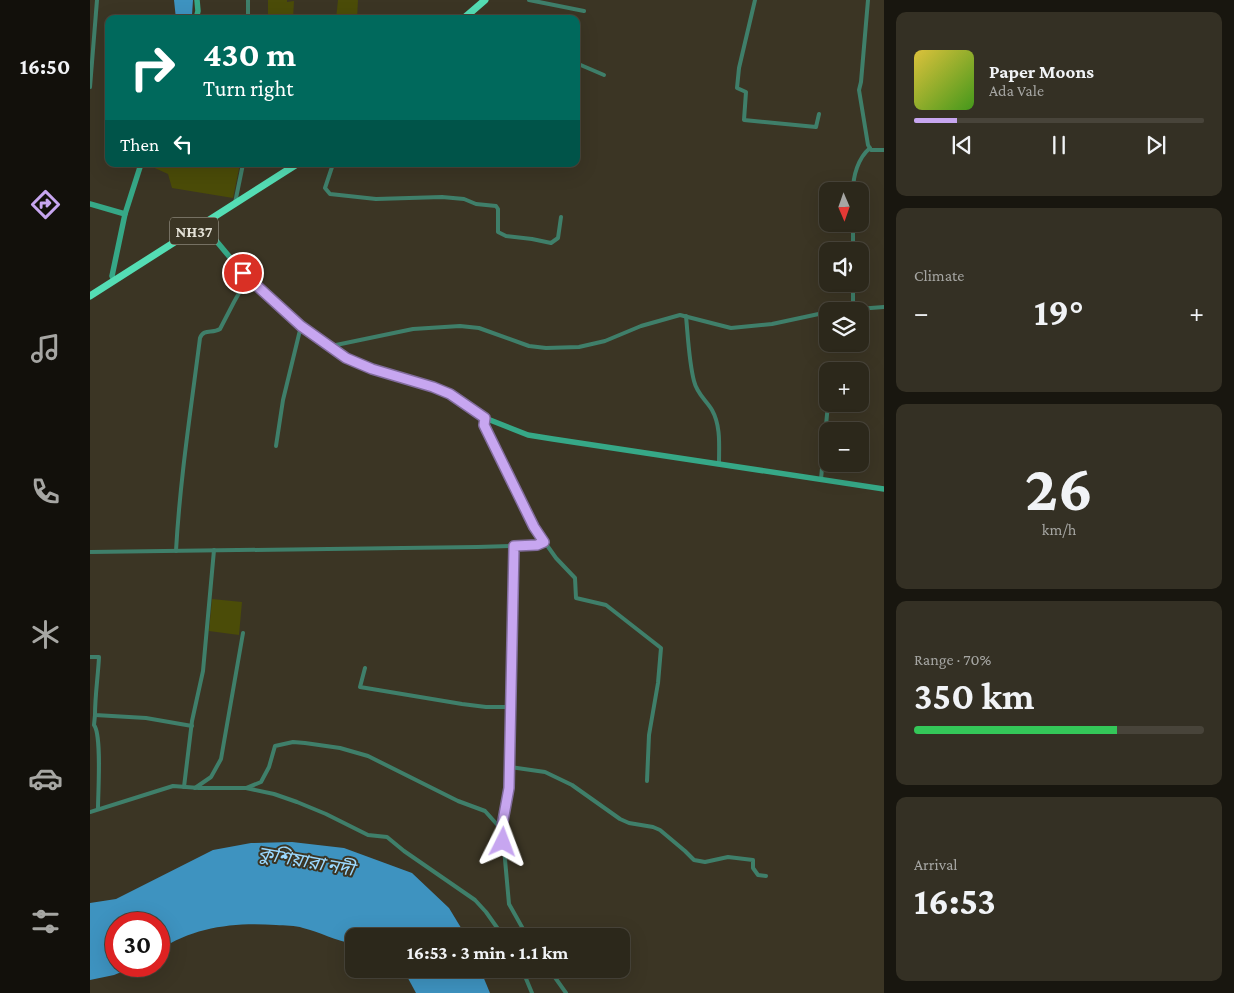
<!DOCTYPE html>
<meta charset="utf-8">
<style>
body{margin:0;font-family:"Crimson Pro","Noto Sans Bengali",serif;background:#343024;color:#f1f3f6;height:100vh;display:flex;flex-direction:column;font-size:19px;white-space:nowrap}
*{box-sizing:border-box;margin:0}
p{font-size:16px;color:#a6a6a3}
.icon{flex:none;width:28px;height:28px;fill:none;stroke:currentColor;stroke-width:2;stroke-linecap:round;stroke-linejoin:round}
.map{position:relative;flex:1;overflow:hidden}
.panel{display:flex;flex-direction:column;gap:12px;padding:12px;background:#18160f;width:350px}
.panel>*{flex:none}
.banner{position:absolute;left:15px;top:15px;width:475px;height:152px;border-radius:10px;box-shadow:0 5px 20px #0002,0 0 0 1px #48443a;background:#00695c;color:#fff;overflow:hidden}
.needle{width:32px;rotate:178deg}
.tools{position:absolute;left:729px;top:182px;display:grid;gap:10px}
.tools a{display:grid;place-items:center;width:50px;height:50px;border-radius:10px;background:#2c281b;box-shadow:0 5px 20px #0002,0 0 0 1px #48443a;font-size:25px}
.speed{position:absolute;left:15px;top:912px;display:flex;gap:10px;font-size:25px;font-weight:700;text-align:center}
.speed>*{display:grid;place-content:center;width:65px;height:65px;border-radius:50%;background:#2c281b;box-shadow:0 5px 20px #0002,0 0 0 1px #48443a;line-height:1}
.speed .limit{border:8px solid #d22;background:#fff;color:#111}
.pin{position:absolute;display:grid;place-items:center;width:42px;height:42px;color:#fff;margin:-21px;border:2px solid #fff;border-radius:50%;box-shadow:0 1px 5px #0007}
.me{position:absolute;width:55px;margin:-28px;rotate:3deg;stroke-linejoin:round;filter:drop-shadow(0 0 4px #0008)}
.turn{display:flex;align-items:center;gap:18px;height:105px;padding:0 15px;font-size:22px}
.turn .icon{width:65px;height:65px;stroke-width:2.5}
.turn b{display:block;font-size:35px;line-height:42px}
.then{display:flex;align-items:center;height:48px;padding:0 15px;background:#0003;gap:10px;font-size:19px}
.big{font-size:38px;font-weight:700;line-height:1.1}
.panel .card{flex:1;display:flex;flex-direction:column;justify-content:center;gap:8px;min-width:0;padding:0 18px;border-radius:10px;background:#343024}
.panel .dial{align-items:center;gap:0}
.dial b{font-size:65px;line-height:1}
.song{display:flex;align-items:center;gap:15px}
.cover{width:60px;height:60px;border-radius:8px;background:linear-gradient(135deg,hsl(50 70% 55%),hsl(100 70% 35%))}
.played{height:5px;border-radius:2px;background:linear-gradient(90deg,#c7a6f0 15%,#48443a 15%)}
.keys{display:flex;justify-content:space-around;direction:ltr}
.heat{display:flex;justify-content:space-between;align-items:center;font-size:28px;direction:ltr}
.charge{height:8px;border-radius:4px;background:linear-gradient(90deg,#34c759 70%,#48443a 0)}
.trip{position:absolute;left:255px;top:928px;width:285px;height:50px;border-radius:10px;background:#2c281b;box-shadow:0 5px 20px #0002,0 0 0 1px #48443a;font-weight:700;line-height:50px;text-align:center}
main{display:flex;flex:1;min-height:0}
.dock{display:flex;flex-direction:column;width:90px;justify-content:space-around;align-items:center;background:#12100b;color:#a6a6a3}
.dock .icon{width:35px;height:35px}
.dock .selected{color:#c7a6f0}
.dock b{font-size:22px;color:#f1f3f6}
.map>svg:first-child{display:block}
</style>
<main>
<nav class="dock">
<b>16:50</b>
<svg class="icon selected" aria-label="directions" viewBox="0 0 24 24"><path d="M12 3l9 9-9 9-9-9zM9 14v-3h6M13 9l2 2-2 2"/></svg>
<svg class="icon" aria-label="music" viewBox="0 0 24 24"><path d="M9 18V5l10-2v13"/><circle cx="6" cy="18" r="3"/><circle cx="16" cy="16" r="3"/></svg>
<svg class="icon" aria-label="phone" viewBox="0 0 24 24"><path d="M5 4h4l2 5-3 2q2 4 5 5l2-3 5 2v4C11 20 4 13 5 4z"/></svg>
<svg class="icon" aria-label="climate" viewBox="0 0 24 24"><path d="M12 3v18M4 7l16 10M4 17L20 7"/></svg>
<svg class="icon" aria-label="car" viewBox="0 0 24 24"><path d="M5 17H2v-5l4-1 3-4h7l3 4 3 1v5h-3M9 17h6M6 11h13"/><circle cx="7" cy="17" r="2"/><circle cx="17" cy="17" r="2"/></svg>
<svg class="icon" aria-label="filters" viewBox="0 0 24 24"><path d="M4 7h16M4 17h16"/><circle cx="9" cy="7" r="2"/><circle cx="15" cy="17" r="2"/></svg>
</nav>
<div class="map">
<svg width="794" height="993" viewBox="0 0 794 993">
<rect width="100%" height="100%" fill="#3b3524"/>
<g fill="#4b4c08">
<path d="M178,0h19v2l7,-1 -1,18h-25z"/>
<path d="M248,0h20l-1,19h-21z"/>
<path d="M56,164h94l-7,34 -61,-10 -4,-14z"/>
<path d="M122,599l30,3 -3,33 -30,-4z"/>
</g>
<g fill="#3e93c0">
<path d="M84,0h19l-1,15 2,4h-18z"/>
<path d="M202,842l52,6 68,25 37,35 17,28h-112v8c-18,-3 -34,-12 -51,-16 -8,-3 -18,-2 -27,-3 -42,-3 -82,2 -117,25v-26h-43v42h20l-22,9 -24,5v-77l26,-4 97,-49 38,-7z"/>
<path d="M313,969h77l10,24h-74z"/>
</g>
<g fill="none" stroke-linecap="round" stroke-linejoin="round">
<g stroke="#3f7f6a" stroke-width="4">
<path d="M439,0l55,11"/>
<path d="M665,0l-16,68 -2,20 9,4 -2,28 72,7 3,-13"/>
<path d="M778,0l-7,82 -2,8 9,55 3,5h13"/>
<path d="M158,19v-19"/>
<path d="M486,63l28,12"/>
<path d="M0,87l7,-87"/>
<path d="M243,164l-8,24 5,6 46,5 66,-2 22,2 12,5 20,2 2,3v23l8,4 26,3 19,4 7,-5 3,-21"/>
<path d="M763,191c0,-15 5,-33 17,-43"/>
<path d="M145,203l8,-39"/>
<path d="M763,224v27"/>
<path d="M763,309v-25"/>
<path d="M741,311l53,-4"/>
<path d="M596,316c2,21 3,46 8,65 3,13 12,19 18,29 9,16 7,36 7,53"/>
<path d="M241,348l5,-3 77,-16 47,-3 19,2 50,18 17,2 33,-1 26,-6 36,-15 39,-11 51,13 41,-4 56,-12"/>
<path d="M395,418l-1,7 50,102 22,31 19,20 1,20 30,7 55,43 -3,35 -9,52 -2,46"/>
<path d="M186,446l7,-46 18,-74"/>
<path d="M731,479l7,-75"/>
<path d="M424,546l-5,242 -7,38 7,78 18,32"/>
<path d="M86,551c4,-72 15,-142 24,-213 4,-10 12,-4 20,-9l14,-27 14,-25"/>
<path d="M0,552l387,-5 60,-2 7,-2"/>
<path d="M0,657h9c-1,20 -4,38 -4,58l51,3 46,8"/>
<path d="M275,668l-5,19 102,17 24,3h25"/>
<path d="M5,715l-1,10c8,10 4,68 4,83"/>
<path d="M420,767l35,5 27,13 48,34 9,4 24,4 7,3 25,21 9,9 11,2 23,-5 25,3v8l5,7 8,1"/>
<path d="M94,787l8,-66 11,-50 11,-121"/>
<path d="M105,788l16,-11 10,-18 22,-126"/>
<path d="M156,788l28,6 23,8 29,12 42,21 19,2 17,14 71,49 11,12 17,24"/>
<path d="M0,812l83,-26 26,2h47l15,-6 8,-15 6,-21 18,-4 12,1 35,5 28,8 90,45 27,10 17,19"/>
<path d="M432,969l10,24"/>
<path d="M459,969l17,24"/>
</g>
<g stroke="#36a887" stroke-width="5.5">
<path d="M106,19l2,-8 -1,-11"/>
<path d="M0,204l35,10"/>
<path d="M113,225l40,48 16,15 42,38 45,32 26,11 61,18 17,7 35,24 43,17 25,4 331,50"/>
<path d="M24,280l-2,-4 13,-62 16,-50"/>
</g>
<g stroke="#54ddb4" stroke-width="7">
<path d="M373,19l22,-19"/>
<path d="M0,296l207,-132"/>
</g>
</g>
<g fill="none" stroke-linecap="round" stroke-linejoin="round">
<defs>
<path id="route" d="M153,273l58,53 45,32 26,11 61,18 17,7 35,24 -1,7 50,102 10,15 -7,3 -23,1 -5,242 -7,38 1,16"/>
</defs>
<use href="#route" stroke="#816c9c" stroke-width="12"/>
<use href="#route" stroke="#c7a6f0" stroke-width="9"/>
</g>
<g text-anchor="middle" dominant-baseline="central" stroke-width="4" stroke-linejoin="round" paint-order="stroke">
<rect fill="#3b3524" stroke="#b1ada1" stroke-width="1" x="80" y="217.5" width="48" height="27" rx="4"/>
<g font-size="16" font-weight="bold" fill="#e4e1d6">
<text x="104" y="231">NH37</text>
</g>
<g font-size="19" font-style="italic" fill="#9cd9ff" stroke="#3b3524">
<text transform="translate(216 861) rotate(10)">কুশিয়ারা নদী</text>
</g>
</g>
</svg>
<div class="tools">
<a><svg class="needle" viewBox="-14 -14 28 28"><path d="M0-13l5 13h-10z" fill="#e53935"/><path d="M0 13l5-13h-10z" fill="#a6a6a3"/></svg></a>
<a><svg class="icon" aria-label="sound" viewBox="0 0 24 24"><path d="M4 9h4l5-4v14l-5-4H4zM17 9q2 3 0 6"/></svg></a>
<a><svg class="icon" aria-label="layers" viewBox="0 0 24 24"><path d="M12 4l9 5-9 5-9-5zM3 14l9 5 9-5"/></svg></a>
<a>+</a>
<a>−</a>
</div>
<div class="speed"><div class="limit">30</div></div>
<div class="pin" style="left:153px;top:273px;background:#d93025"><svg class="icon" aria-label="arrive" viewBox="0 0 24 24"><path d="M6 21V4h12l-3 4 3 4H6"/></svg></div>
<svg class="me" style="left:413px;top:842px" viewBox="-20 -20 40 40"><path d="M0-17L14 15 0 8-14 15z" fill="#c7a6f0" stroke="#fff" stroke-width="4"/></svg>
<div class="trip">16:53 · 3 min · 1.1 km</div>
<div class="banner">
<div class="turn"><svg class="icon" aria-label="right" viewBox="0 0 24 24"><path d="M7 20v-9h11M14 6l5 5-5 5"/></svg><div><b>430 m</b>Turn right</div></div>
<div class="then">Then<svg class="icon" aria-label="left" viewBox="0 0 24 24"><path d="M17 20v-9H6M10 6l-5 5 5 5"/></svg></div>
</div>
</div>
<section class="panel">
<div class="card">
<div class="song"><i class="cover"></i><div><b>Paper Moons</b><p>Ada Vale</p></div></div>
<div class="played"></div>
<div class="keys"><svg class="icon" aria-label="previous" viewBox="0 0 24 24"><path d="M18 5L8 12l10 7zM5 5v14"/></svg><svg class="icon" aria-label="pause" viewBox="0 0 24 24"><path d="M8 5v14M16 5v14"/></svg><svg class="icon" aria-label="next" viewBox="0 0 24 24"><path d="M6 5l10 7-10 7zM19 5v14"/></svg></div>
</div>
<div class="card"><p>Climate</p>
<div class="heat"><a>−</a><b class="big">19°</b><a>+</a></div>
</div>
<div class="card dial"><b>26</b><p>km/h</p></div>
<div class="card"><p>Range · 70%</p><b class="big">350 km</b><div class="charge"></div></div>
<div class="card"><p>Arrival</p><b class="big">16:53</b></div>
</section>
</main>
